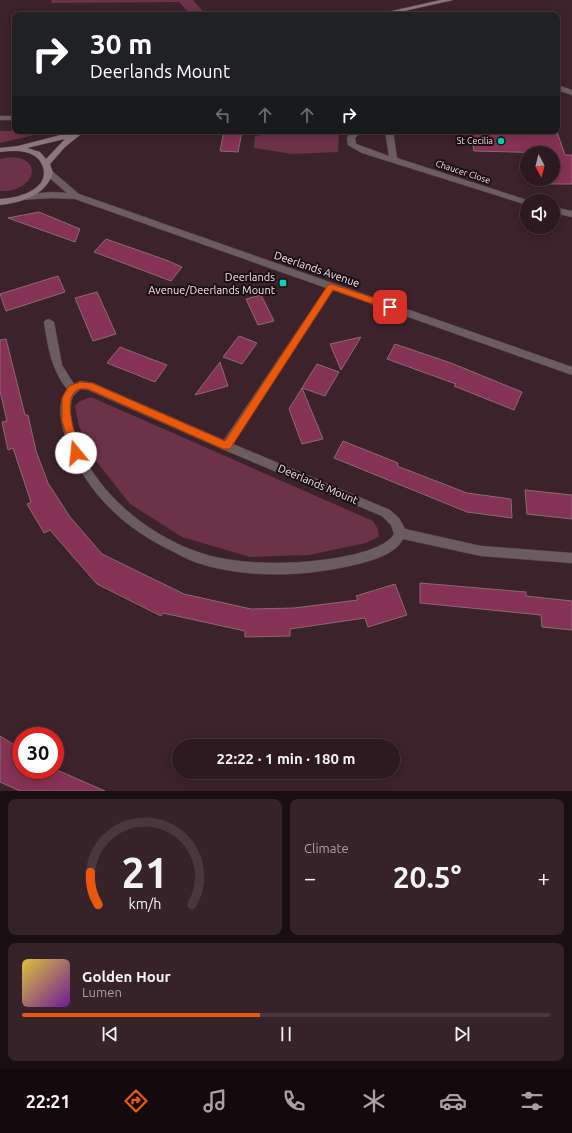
<!DOCTYPE html>
<meta charset="utf-8">
<style>
body{margin:0;font-family:Ubuntu,sans-serif;background:#352329;color:#f1f3f6;height:100vh;display:flex;flex-direction:column;font-size:15px;white-space:nowrap}
*{box-sizing:border-box;margin:0}
p{font-size:13px;color:#a7a1a5}
.icon{flex:none;width:22px;height:22px;fill:none;stroke:currentColor;stroke-width:2;stroke-linecap:round;stroke-linejoin:round}
.map{position:relative;height:791px;overflow:hidden}
.drawer{display:flex;flex-direction:column;gap:8px;padding:8px;background:#190e12;flex:1}
.drawer>*{flex:none}
.top-card{position:absolute;left:12px;top:12px;width:548px;height:122px;border-radius:8px;box-shadow:0 2px 10px #0003,0 0 0 1px #48383e;background:#202124;color:#fff;overflow:hidden}
.needle{width:26px;rotate:173deg}
.controls{position:absolute;left:520px;top:146px;display:grid;gap:8px}
.controls a{display:grid;place-items:center;width:40px;height:40px;border-radius:50%;background:#2d1a20;box-shadow:0 2px 10px #0003,0 0 0 1px #48383e;font-size:20px}
.speed{position:absolute;left:12px;top:727px;display:flex;gap:8px;font-size:20px;font-weight:700;text-align:center}
.speed>*{display:grid;place-content:center;width:52px;height:52px;border-radius:50%;background:#2d1a20;box-shadow:0 2px 10px #0003,0 0 0 1px #48383e;line-height:1}
.speed .limit{border:6px solid #d22;background:#fff;color:#111}
.pin{position:absolute;display:grid;place-items:center;width:34px;height:34px;color:#fff;margin:-17px;border-radius:8px;box-shadow:0 2px 6px #0006}
.me{position:absolute;width:44px;margin:-22px;rotate:343deg;stroke-linejoin:round;filter:drop-shadow(0 0 3px #0008)}
.turn{display:flex;align-items:center;gap:14px;height:84px;padding:0 12px;font-size:18px}
.turn .icon{width:52px;height:52px;stroke-width:2.5}
.turn b{display:block;font-size:28px;line-height:34px}
.lanes{display:flex;align-items:center;height:38px;padding:0 12px;background:#0003;justify-content:center;gap:20px;direction:ltr}
.lanes .off{opacity:.35}
.big{font-size:30px;font-weight:700;line-height:1.1}
.drawer .tile{flex:1;display:flex;flex-direction:column;justify-content:center;gap:6px;min-width:0;padding:0 14px;border-radius:8px;background:#352329}
.drawer .dial{align-items:center;gap:0}
.dial svg{height:104px;overflow:visible;fill:none;stroke:#48383e;stroke-width:7;stroke-linecap:round;text-anchor:middle}
.dial text{fill:#f1f3f6;stroke:none}
.song{display:flex;align-items:center;gap:12px}
.cover{width:48px;height:48px;border-radius:6px;background:linear-gradient(135deg,hsl(50 70% 55%),hsl(280 70% 35%))}
.played{height:4px;border-radius:2px;background:linear-gradient(90deg,#ea580c 45%,#48383e 45%)}
.keys{display:flex;justify-content:space-around;direction:ltr}
.heat{display:flex;justify-content:space-between;align-items:center;font-size:22px;direction:ltr}
.drawer .tiles{flex:1;display:grid;gap:8px;grid-template-columns:1fr 1fr}
.tile:last-child{grid-column:span 2}
.trip{position:absolute;left:172px;top:739px;width:228px;height:40px;border-radius:20px;background:#2d1a20;box-shadow:0 2px 10px #0003,0 0 0 1px #48383e;font-weight:700;line-height:40px;text-align:center}
.menu{display:flex;height:64px;justify-content:space-around;align-items:center;background:#120a0d;color:#a7a1a5}
.menu .icon{width:28px;height:28px}
.menu .active{color:#ea580c}
.menu b{font-size:18px;color:#f1f3f6}
.map>svg:first-child{display:block}
</style>
<div class="map">
<svg width="572" height="791" viewBox="0 0 572 791">
<rect width="100%" height="100%" fill="#3c222b"/>
<g fill="#6b3248">
<path d="M52,0h141l13,15h-15l-12,-13 -128,1z"/>
<path d="M12,129h3v2h36l-51,12v-12h11z"/>
<path d="M287,131h52l-1,21 -46,2 -38,-6 1,-12z"/>
<path d="M10,157c36,1 24,36 -10,34v-32z"/>
<path d="M91,397l282,124 5,8 1,8 -13,6 -57,12 -59,2 -68,-20 -52,-33 -38,-48 -13,-30 -4,-20 5,-5z"/>
</g>
<g fill="#863254" stroke="#896a74">
<path d="M224,131h18l-4,21 -18,-1z"/>
<path d="M470,132h87l8,23h7v29h-26l-2,-5h9v-26l-79,-2z"/>
<path d="M39,212l41,17 -5,13 -67,-24z"/>
<path d="M106,239l60,21 16,7 -11,14 -77,-29z"/>
<path d="M58,276l7,16 -59,19 -6,-17z"/>
<path d="M97,292l19,42 -23,7 -18,-43z"/>
<path d="M261,295l13,26 -16,4 -12,-26z"/>
<path d="M239,336l18,7 -15,21 -19,-7z"/>
<path d="M361,337l-20,33 -11,-26z"/>
<path d="M6,339l19,76h3l8,36 12,32 22,34 32,37 82,40 67,15 43,-1 64,-8 -2,-4 39,-12 12,31 -39,12 -3,-9 -75,11v7l-45,1v-6l-82,-18 -2,3 -64,-32 -47,-54 -6,3 -17,-29 4,-2 -18,-54 -5,2 -6,-28 5,-1 -7,-30v-51z"/>
<path d="M395,344l56,19 71,29 -8,18 -60,-24 2,-2 -69,-25z"/>
<path d="M120,347l23,9 24,9 -12,17 -48,-19z"/>
<path d="M220,362l8,24 -33,9z"/>
<path d="M317,364l22,8 -14,24 -23,-8z"/>
<path d="M302,388l21,51 -21,5 -13,-35z"/>
<path d="M343,441l55,22 -1,3 70,27 44,6 1,19 -45,-6 -133,-54z"/>
<path d="M525,490l47,5v24l-45,-5z"/>
<path d="M420,583l106,9v4l46,5v29l-30,-3 -1,-12 -121,-12z"/>
<path d="M0,736l21,13v21h36l48,21h-85l-20,-9z"/>
</g>
<g fill="none" stroke-linecap="round" stroke-linejoin="round">
<defs>
<rect id="service" x="0" y="116" width="15" height="4"/>
<g id="minor">
<path d="M557,85l15,5v5l-15,-5z"/>
<path d="M352,131h16l-10,4 -3,3 1,6 33,12 -4,-25h8l4,27 133,43h-3v4l-3,-1 -162,-51 -14,-8 -1,-7z"/>
<path d="M553,207l19,4v6l-19,-4z"/>
<path d="M331,284l4,3 -1,2 -101,155 157,66 9,8 6,11 76,17 91,7v10l-91,-7 -78,-17c-9,18 -40,24 -58,28 -47,10 -104,11 -150,-5 -9,-3 -16,-8 -25,-12 -46,-22 -83,-57 -102,-106 -6,-17 -13,-39 -1,-55 -16,-20 -19,-42 -23,-67l2,-2 3,-1 5,3 8,43 12,19 6,-3 13,2 131,57 104,-155zM81,389l7,1 134,59 160,67 9,9 3,9c-9,15 -42,21 -58,24 -41,7 -102,8 -141,-7 -47,-17 -97,-57 -116,-105 -6,-15 -12,-34 -6,-50z"/>
</g>
<path id="tertiary" d="M46,171h6l27,23 493,173v8l-497,-176 -23,-1 -34,2 -1,-2 4,-3 31,-3 15,1 -21,-18z"/>
<g id="secondary">
<path d="M441,0h12l-67,15h-12z"/>
<path d="M76,131h9l-20,16 -15,17 3,9c-8,23 -31,29 -53,32v-6c14,-1 30,-4 40,-15 4,-5 5,-11 3,-17 -6,-18 -28,-17 -43,-15v-4l18,-2zM65,139l-19,20 -6,-7 -13,-4z"/>
</g>
</defs>
<use href="#service" stroke="#5a4149" stroke-width="1"/>
<use href="#minor" stroke="#5a4149" stroke-width="1"/>
<use href="#tertiary" stroke="#5a4149" stroke-width="1"/>
<use href="#secondary" stroke="#5a4149" stroke-width="1"/>
<use href="#service" fill="#6a5c60" fill-rule="evenodd"/>
<use href="#minor" fill="#6a5c60" fill-rule="evenodd"/>
<use href="#tertiary" fill="#6a5c60" fill-rule="evenodd"/>
<use href="#secondary" fill="#8c777d" fill-rule="evenodd"/>
</g>
<path fill="#ea580c" stroke="#983908" d="M331,284l62,20 1,3 -4,3 -57,-20 -103,159h-7l-135,-60c-4,0 -9,-1 -12,2 -14,10 1,49 5,62l-5,4 -3,-1 -11,-35v-23l7,-12 11,-4 12,1 133,58 103,-156z"/>
<g fill="#00d5b7" stroke="#1b1014" stroke-width="1.5">
<circle cx="501" cy="141" r="4"/>
<rect x="279" y="279" width="8" height="8" rx="2"/>
</g>
<g text-anchor="middle" dominant-baseline="central" stroke-width="4" stroke-linejoin="round" paint-order="stroke">
<g font-size="9" fill="#f5e3e8" stroke="#1b1014" text-anchor="end">
<text x="493" y="141">St Cecilia</text>
</g>
<g font-size="9" fill="#f5e3e8" stroke="#1b1014">
<text transform="translate(463 172) rotate(18)">Chaucer Close</text>
</g>
<g font-size="11" fill="#f5e3e8" stroke="#1b1014">
<text transform="translate(317 269) rotate(19)">Deerlands Avenue</text>
<text transform="translate(318 484) rotate(23)">Deerlands Mount</text>
</g>
<g font-size="11" fill="#f5e3e8" stroke="#1b1014" text-anchor="end">
<text x="275" y="277">Deerlands<tspan x="275" dy="13">Avenue/Deerlands Mount</tspan></text>
</g>
</g>
</svg>
<div class="controls">
<a><svg class="needle" viewBox="-14 -14 28 28"><path d="M0-13l5 13h-10z" fill="#e53935"/><path d="M0 13l5-13h-10z" fill="#a7a1a5"/></svg></a>
<a><svg class="icon" aria-label="sound" viewBox="0 0 24 24"><path d="M4 9h4l5-4v14l-5-4H4zM17 9q2 3 0 6"/></svg></a>
</div>
<div class="speed"><div class="limit">30</div></div>
<div class="pin" style="left:390px;top:307px;background:#d93025"><svg class="icon" aria-label="arrive" viewBox="0 0 24 24"><path d="M6 21V4h12l-3 4 3 4H6"/></svg></div>
<svg class="me" style="left:76px;top:453px" viewBox="-20 -20 40 40"><circle r="19" fill="#fff"/><path d="M0-13L10 11 0 6-10 11z" fill="#ea580c"/></svg>
<div class="trip">22:22 · 1 min · 180 m</div>
<div class="top-card">
<div class="turn"><svg class="icon" aria-label="right" viewBox="0 0 24 24"><path d="M7 20v-9h11M14 6l5 5-5 5"/></svg><div><b>30 m</b>Deerlands Mount</div></div>
<div class="lanes"><svg class="icon off" aria-label="left" viewBox="0 0 24 24"><path d="M17 20v-9H6M10 6l-5 5 5 5"/></svg><svg class="icon off" aria-label="ahead" viewBox="0 0 24 24"><path d="M12 20V5M6 11l6-6 6 6"/></svg><svg class="icon off" aria-label="ahead" viewBox="0 0 24 24"><path d="M12 20V5M6 11l6-6 6 6"/></svg><svg class="icon" aria-label="right" viewBox="0 0 24 24"><path d="M7 20v-9h11M14 6l5 5-5 5"/></svg></div>
</div>
</div>
<section class="drawer">
<div class="tiles">
<div class="tile dial"><svg viewBox="0 0 100 80">
<path d="M14 69A42 42 0 1 1 86 69"/>
<path d="M14 69A42 42 0 0 1 8 44" stroke="#ea580c"/>
<text x="50" y="56" font-size="32" font-weight="700">21</text>
<text x="50" y="72" font-size="11">km/h</text>
</svg></div>
<div class="tile"><p>Climate</p>
<div class="heat"><a>−</a><b class="big">20.5°</b><a>+</a></div>
</div>
<div class="tile">
<div class="song"><i class="cover"></i><div><b>Golden Hour</b><p>Lumen</p></div></div>
<div class="played"></div>
<div class="keys"><svg class="icon" aria-label="previous" viewBox="0 0 24 24"><path d="M18 5L8 12l10 7zM5 5v14"/></svg><svg class="icon" aria-label="pause" viewBox="0 0 24 24"><path d="M8 5v14M16 5v14"/></svg><svg class="icon" aria-label="next" viewBox="0 0 24 24"><path d="M6 5l10 7-10 7zM19 5v14"/></svg></div>
</div>
</div>
</section>
<nav class="menu">
<b>22:21</b>
<svg class="icon active" aria-label="directions" viewBox="0 0 24 24"><path d="M12 3l9 9-9 9-9-9zM9 14v-3h6M13 9l2 2-2 2"/></svg>
<svg class="icon" aria-label="music" viewBox="0 0 24 24"><path d="M9 18V5l10-2v13"/><circle cx="6" cy="18" r="3"/><circle cx="16" cy="16" r="3"/></svg>
<svg class="icon" aria-label="phone" viewBox="0 0 24 24"><path d="M5 4h4l2 5-3 2q2 4 5 5l2-3 5 2v4C11 20 4 13 5 4z"/></svg>
<svg class="icon" aria-label="climate" viewBox="0 0 24 24"><path d="M12 3v18M4 7l16 10M4 17L20 7"/></svg>
<svg class="icon" aria-label="car" viewBox="0 0 24 24"><path d="M5 17H2v-5l4-1 3-4h7l3 4 3 1v5h-3M9 17h6M6 11h13"/><circle cx="7" cy="17" r="2"/><circle cx="17" cy="17" r="2"/></svg>
<svg class="icon" aria-label="filters" viewBox="0 0 24 24"><path d="M4 7h16M4 17h16"/><circle cx="9" cy="7" r="2"/><circle cx="15" cy="17" r="2"/></svg>
</nav>
